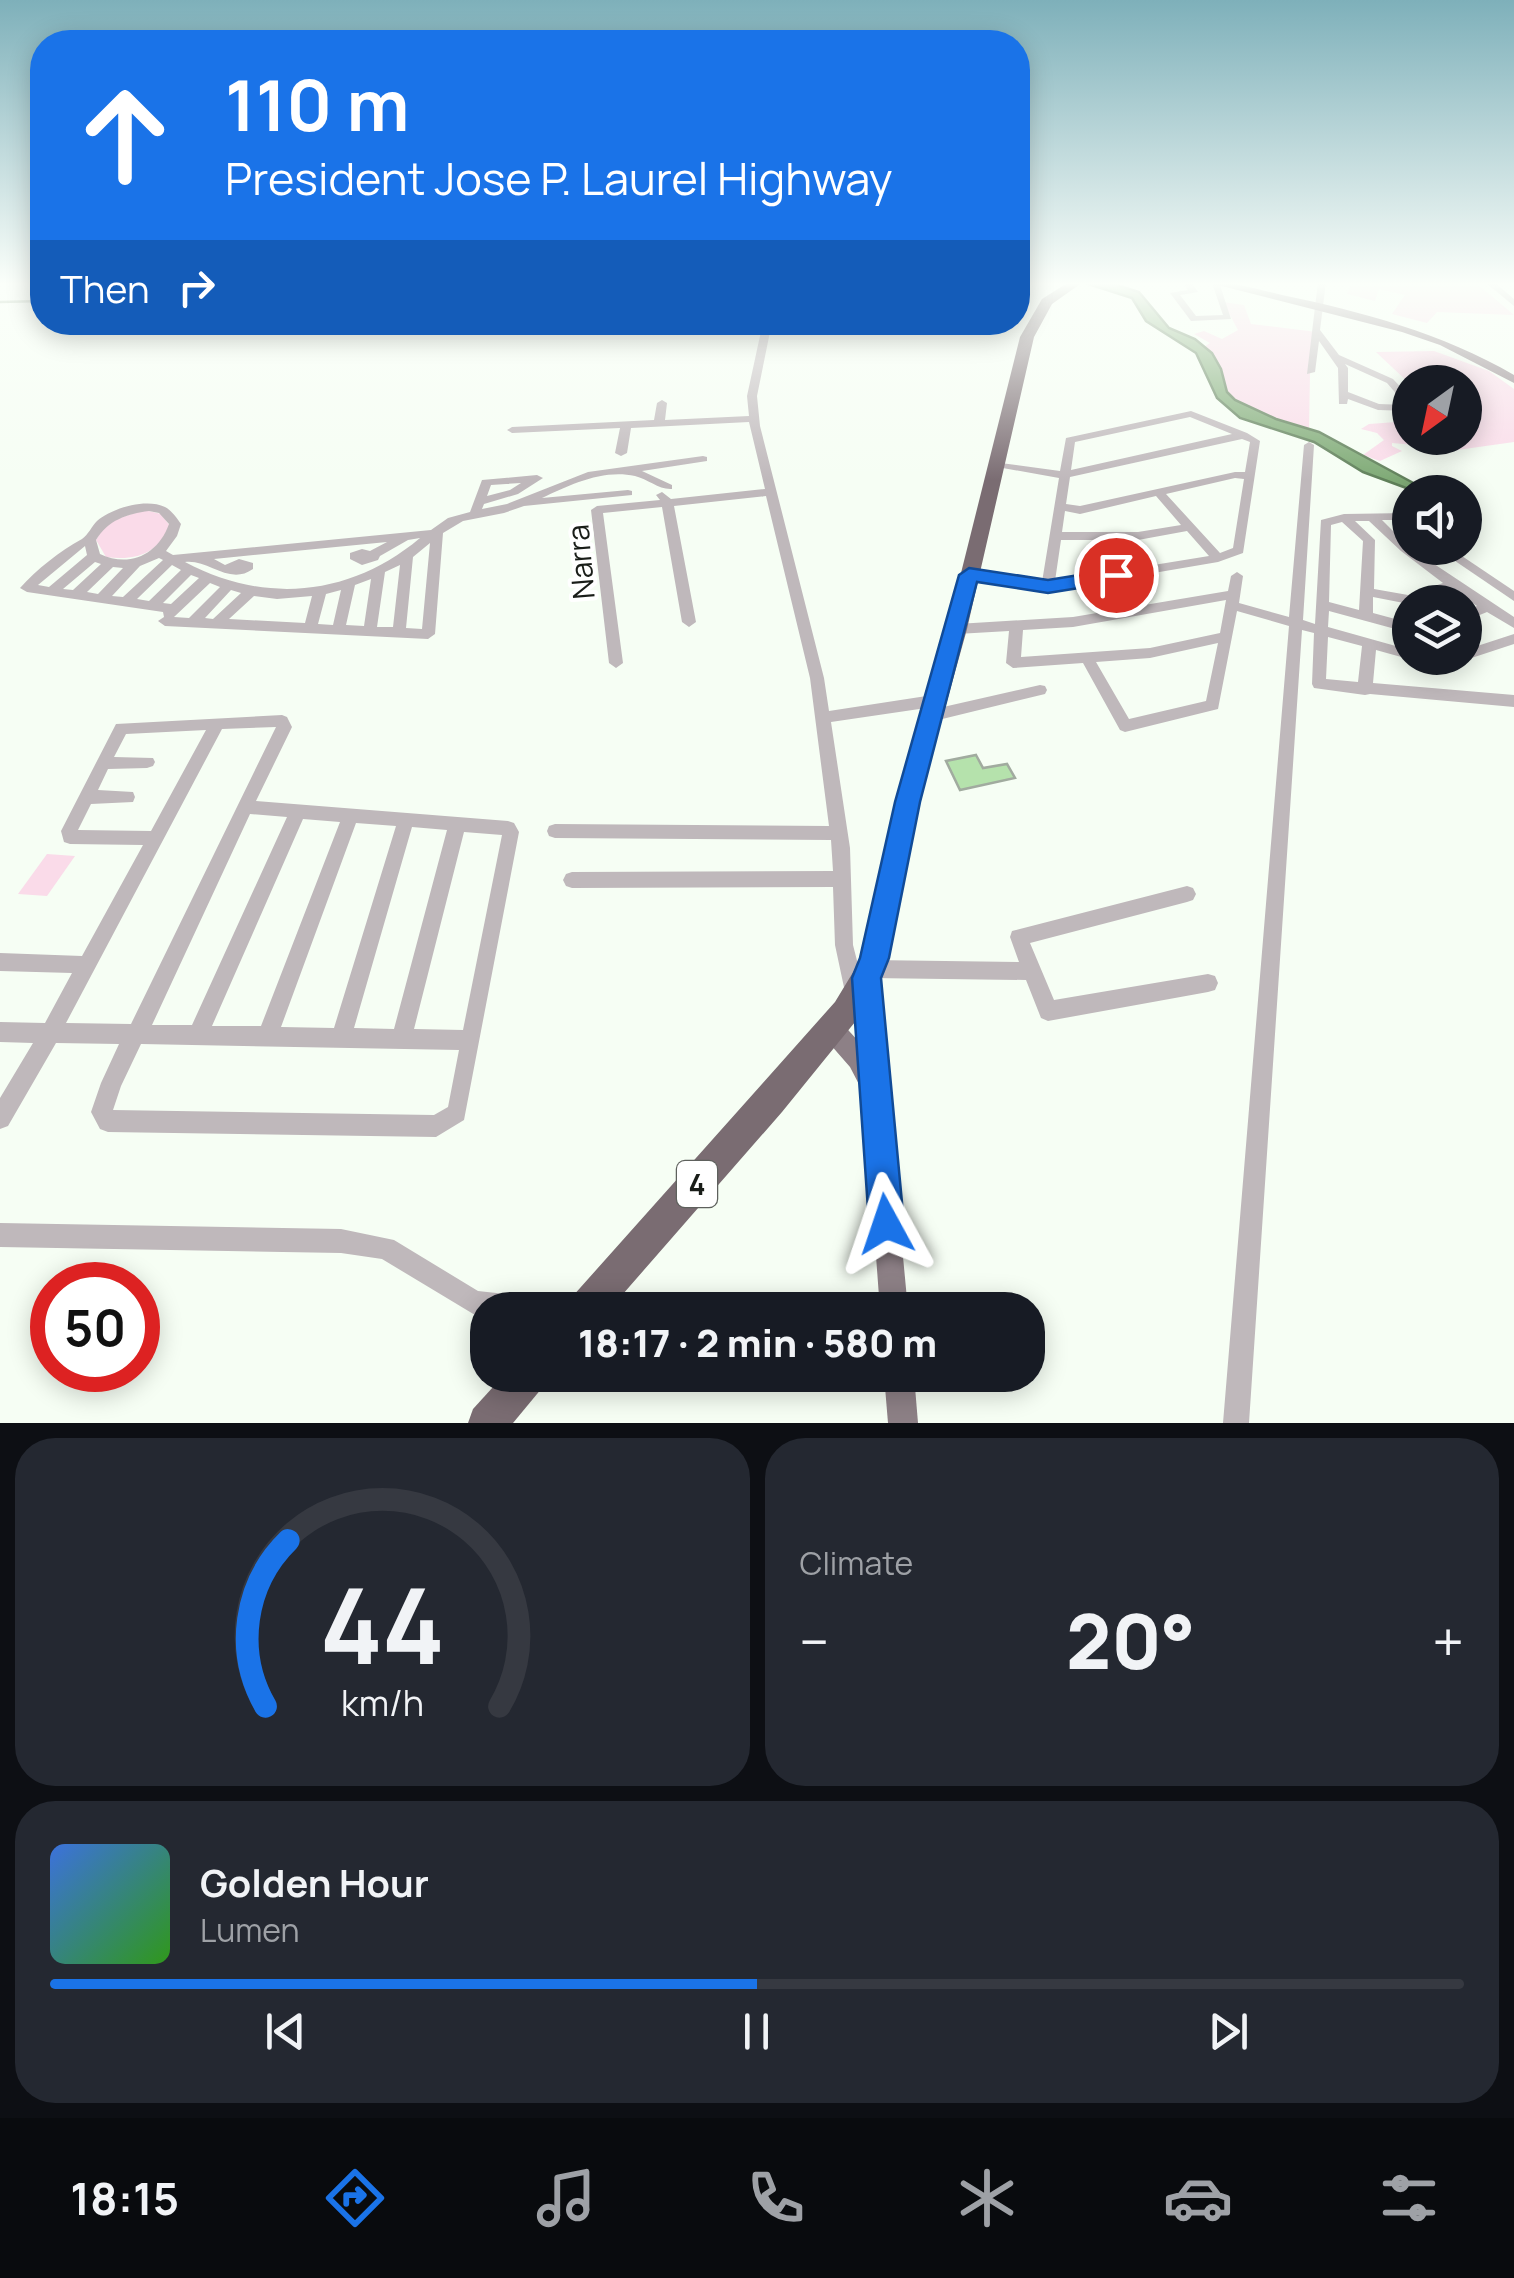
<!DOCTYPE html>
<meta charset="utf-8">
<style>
body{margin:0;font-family:Manrope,sans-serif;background:#242831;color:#f1f3f6;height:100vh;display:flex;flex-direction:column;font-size:38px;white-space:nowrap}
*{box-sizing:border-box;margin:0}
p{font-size:32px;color:#9ea1a6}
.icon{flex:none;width:55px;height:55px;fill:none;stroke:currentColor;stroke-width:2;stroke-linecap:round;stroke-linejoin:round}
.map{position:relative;height:1423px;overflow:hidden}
.drawer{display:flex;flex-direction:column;gap:15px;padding:15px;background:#0d0f14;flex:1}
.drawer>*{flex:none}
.banner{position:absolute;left:30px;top:30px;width:1000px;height:305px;border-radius:40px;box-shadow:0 5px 25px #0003;background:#1a73e8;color:#fff;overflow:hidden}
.needle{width:65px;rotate:213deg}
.fabs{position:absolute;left:1392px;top:365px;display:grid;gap:20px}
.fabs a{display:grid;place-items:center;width:90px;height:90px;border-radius:50%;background:#171b24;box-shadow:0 5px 25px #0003;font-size:50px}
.speed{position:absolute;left:30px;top:1262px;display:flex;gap:20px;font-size:50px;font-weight:700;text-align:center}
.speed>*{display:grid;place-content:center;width:130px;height:130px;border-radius:50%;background:#171b24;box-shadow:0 5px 25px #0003;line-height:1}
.speed .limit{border:15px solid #d22;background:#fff;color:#111}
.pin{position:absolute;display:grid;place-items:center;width:85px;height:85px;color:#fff;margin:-42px;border:5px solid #fff;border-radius:50%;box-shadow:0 2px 10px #0007}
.me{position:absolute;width:110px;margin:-55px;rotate:355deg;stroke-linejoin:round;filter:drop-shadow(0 0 8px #0008)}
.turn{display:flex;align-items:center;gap:35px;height:210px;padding:0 30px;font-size:45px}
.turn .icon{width:130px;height:130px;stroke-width:2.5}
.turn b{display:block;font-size:70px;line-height:85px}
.then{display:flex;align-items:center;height:95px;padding:0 30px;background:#0003;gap:20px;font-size:38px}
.big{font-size:75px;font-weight:800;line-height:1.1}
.drawer .card{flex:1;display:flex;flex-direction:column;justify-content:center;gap:15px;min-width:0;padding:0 35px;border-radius:40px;background:#242831}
.drawer .dial{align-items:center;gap:0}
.dial svg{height:260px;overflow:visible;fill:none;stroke:#363941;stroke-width:7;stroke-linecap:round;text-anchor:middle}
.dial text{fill:#f1f3f6;stroke:none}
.song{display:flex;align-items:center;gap:30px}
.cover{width:120px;height:120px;border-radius:15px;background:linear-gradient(135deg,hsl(220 70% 55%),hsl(110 70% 35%))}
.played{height:10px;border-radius:5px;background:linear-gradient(90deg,#1a73e8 50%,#363941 50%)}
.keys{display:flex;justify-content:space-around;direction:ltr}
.heat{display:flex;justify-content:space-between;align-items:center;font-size:55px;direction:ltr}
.drawer .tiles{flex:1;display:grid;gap:15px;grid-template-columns:1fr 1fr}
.card:last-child{grid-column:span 2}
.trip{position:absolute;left:470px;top:1292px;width:575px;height:100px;border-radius:40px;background:#171b24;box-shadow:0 5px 25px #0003;font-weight:800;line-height:100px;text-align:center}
.dock{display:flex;height:160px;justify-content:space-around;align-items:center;background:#090b0e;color:#9ea1a6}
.dock .icon{width:70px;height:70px}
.dock .active{color:#1a73e8}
.dock b{font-size:45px;color:#f1f3f6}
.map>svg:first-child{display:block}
</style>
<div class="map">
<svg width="1514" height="1423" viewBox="0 0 1514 1423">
<rect width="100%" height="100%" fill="#f6fef4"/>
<g fill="#fadbe9">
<path d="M1352,282h123l39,33 -77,-3 -10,11 -35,-9 13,-19 -26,-6 -4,12 -28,-7z"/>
<path d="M1223,302l21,3 7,19 66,8 -7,40 -1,60 -1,-4c-23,-9 -62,-11 -79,-34 -11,-15 -10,-35 -25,-47l6,-4 -16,-9 10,-3 18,8 16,-9z"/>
<path d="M1434,351l55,20 25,18v53l-85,12 -14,-9 -23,-2v3l10,5 -22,10 -17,-6 21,-15 -7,-7 -16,-4 8,-5 41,-3v17h55v-56l-55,2 -34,-32z"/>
<path d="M145,510l16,4 9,12c-13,28 -34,35 -64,31l-10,-17 10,-18z"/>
<path d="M47,854l28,2 -28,40 -29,-2z"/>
</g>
<path fill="#7faa76" stroke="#60805a" stroke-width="2.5" d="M1082,282h26l31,10 30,36 26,11 17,14 9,16 6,23 8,8 41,19 43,13 111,60h-13l-54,-20 -49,-30 -74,-24 -23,-20 -21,-45 -50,-32 -14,-23z"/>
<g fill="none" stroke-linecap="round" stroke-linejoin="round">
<path stroke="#60805a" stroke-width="2.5" d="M0,302l42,-1"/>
</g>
<path fill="#b5e2ac" stroke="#a1ab9f" stroke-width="2.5" d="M976,755l7,13 24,-4 8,14 -55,12 -14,-29z"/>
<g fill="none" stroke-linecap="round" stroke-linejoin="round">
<g fill="#bfb8bb" fill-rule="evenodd">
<path d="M1183,282h8l7,10 -18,3 16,21 27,-1 -11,-32 7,-1 12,37 -40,2 -21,-28 18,-3z"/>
<path d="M1318,282h8l-6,48 19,25 54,24 17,18v14l-32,-1 -30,-11 -1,5h-8l-1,-36 -19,-27 -4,31 -8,2zM1345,364l42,19 19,22 -27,-1 -31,-12v-24z"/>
<path d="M1485,282h9l20,17v7z"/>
<path d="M763,322h9l-15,74 3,30 64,252 5,33 104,-16 7,6 -7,6 -102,15 19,126 3,97 12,47 -3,7 -7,2 -7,-2 -3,-7 -10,-47 -2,-58 -261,1 -6,-2 -3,-6 3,-6 6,-2 261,-1 -2,-31 -276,-2 -6,-2 -2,-5 2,-5 6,-2 274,2 -19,-148 -44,-182 -92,10 22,116 -7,5 -7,-5 -20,-115 -59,6 20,150 -7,5 -7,-5 -18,-153 6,-4 63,-6 -4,-5 6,-3 9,7 94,-10 -16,-67 -118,6 -4,25 -6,3 -6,-3 5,-25 -108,5 -5,-3 5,-3 142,-7 3,-17 5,-3 5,3 -2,17 84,-4 -2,-20z"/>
<path d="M1191,411l56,22 13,8 -17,112 -25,9 -170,29 -84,-13 -1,-3 6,-4 73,11 17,-104 -62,-11 -4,-1v-4l67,9 6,-33zM1190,417l42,17 -161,36 4,-28zM1242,439l8,3 -5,30h-10l-155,34 -14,-2 4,-27zM1235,478l9,1 -11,69 -13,5 -54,-59zM1156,496l25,29 -43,7h-76l3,-21 15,3zM1187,531l22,25 -154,25 6,-41h77z"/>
<path d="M1309,442l5,3 -11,175 12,4 6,-104 23,-6 64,-1 2,12 -9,-5h-19l28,28 104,69v11l-27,-16 -22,9v-10l12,-5 -25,-17 -43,15 -36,-7v16l37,10v10l-81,-22 -1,16 82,23v8h55v-8l49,-16v10l-73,24 -65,-18 -3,33 141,12v12l-144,-13 -5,1 -51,-7 -2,-4 2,-51 -12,-3 -53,793h-26l66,-797 -52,-15 -19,98 -93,23 -5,-2 -37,-67 -70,5 -7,-5 3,-32 -52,3 -7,-5 7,-5 116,-7 155,-26 3,-15 6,-4 6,4 -4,27 50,14 15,-172zM1355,521h14l32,30 42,32 -35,12 -34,-6 1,-49zM1342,522l21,19 -4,69 -30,-8 2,-77zM1226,600l-6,33 -70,15 -129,9 2,-27 50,-3zM1328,637l34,9 -4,36 -32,-3zM1218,643l-12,58 -77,18 -33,-57 54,-4z"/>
<path d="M703,456l4,1v4l-65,10 30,14v4c-13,1 -24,-10 -37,-13 -33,-7 -65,9 -93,22l86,-8 4,1v4l-108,11 -20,7 -41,8 -20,12 -8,101 -7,5 -263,-13 -7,-5 6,-4 -1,-5 -136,-20 -7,-4c17,-19 40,-37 62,-49 6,-4 10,-13 15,-18 15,-13 49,-23 68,-14 6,3 12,11 16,17l-4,12 -11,15 7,4 258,-25 17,-12 22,-6 12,-32 55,-5 6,3 -25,16 -34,10 -2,5 25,-5 81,-32zM521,483l-11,7 -23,6 4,-11zM149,511l10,2 10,11c-11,31 -40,44 -69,30l-4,-14c12,-20 31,-26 53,-29zM420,538c-69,58 -155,67 -235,24 24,-3 44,24 68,7v-6l-14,-4 -14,6 -11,-6 173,-17 -17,9 -8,-2 -12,4v6l12,6 16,-5 2,-4 28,-16zM430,543l-8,86 -16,-1 7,-71zM85,546l2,9 -38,32 -11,-2zM159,558l4,2 -40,37 -11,-1 28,-30zM95,562l6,2 -28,26 -10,-1zM172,565l9,5 -32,31 -12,-2zM400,565l-7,62h-16l8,-55zM113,567l10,1 -25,26 -11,-2zM191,575l8,3 -28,26 -8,-1zM371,579l-7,47 -18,-1 9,-40zM210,583l10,4 -31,31 -15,-1zM231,590l10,3 -28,26 -8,-1zM341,590l-8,35 -15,-1 8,-30zM254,596l23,3 35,-3 -7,27 -76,-4z"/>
<path d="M1436,548h14l64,43v10z"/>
<path d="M1040,685l5,1 2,4 -2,4 -115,28 -5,-2 -3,-4 3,-4 5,-2z"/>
<path d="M282,715l5,2 5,10 -36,74 252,20 6,2 5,9 -55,288 -28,17 -328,-5 -8,-3 -9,-17 10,-29 18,-39 -63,-1 -48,83 -8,3v-31l33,-55 -33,-1v-20l45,1 27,-50 -72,-2v-18l82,3 61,-111 -73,-1 -6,-2 -3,-11 55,-107zM276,727l-145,297 -65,-1 156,-294zM206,730l-55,101 -73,-1 13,-26 42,-2 2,-5 -2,-5 -35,-2 10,-21 39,-1 6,-2 2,-4 -2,-4 -39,-1 12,-23zM250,814l37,3 -95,208h-40zM303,819l37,3 -79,204h-49zM356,823l40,3 -62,202 -53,-1zM412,827l35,3 -53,199 -40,-1zM464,832l38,3 -39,195 -49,-1zM141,1044l318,6 -11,57 -14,8 -321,-5 8,-24z"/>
<path d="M1187,886l6,2 3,6 -3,6 -6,2 -157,41 24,57 154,-26 7,2 3,7 -3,7 -7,2 -160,29 -7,-3 -15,-38 -155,-2 -7,-3 -2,-6 2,-6 7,-3 148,2 -9,-25 2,-6z"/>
<path d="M0,1223l341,6 53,11 84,51 66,7 9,3 3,9h-68v6l-13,-1 -93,-56 -41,-6 -341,-6z"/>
</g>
<g fill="#8d8086" fill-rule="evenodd">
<path d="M1206,282c25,-1 51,7 76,13 81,17 160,38 232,80v8l-74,-38 -38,-13z"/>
<path d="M866,967l8,3 3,8 31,332h-28l-16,-216 -14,-27 -27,-31 -4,-8 4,-8 8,-4 8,4 21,23 -5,-65 3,-8z"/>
<path d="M884,1375h30l4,48h-30z"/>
</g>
<g fill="#7a6c72" fill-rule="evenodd">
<path d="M1069,282h14l-31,22 -18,33 -67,292 -48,173 -38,177 -26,43 -73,90 -173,198h-42l5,-13 263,-295 23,-38 37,-162 52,-173 73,-292 22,-38z"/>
<path d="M504,1375h44l-6,13 -29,35h-45l5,-14z"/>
</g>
</g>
<linearGradient id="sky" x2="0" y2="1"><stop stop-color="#7eb0ba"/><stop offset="0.59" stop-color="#fbfffa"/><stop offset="1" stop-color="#fbfffa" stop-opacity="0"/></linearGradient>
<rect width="1514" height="481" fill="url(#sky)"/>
<path fill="#1a73e8" stroke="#114b97" stroke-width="2.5" d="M969,568l79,12 68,-11 10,6 -10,7 -68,11 -71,-11 -57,220 -31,156 -8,20 23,246 -5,12 -13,5 -12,-5 -5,-12 -17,-246 8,-20 35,-156 64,-227z"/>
<g text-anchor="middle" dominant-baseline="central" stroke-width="8" stroke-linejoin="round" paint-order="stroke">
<rect fill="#fff" stroke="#5e615d" stroke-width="2.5" x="677" y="1161" width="40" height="46" rx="8"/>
<g font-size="28" font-weight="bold" fill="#191d18">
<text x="697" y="1184">4</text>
</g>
<g font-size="30" fill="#191d18" stroke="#fff">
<text transform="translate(580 562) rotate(-95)">Narra</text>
</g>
</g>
</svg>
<div class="fabs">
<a><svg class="needle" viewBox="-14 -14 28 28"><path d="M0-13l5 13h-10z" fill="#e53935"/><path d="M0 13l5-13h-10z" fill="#9ea1a6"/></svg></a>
<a><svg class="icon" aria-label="sound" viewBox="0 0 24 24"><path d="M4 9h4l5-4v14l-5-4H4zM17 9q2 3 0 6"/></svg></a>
<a><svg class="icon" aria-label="layers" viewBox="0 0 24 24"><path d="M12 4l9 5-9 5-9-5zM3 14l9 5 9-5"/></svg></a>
</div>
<div class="speed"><div class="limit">50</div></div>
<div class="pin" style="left:1116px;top:575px;background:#d93025"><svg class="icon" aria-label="arrive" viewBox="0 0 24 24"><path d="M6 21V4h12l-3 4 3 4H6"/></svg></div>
<svg class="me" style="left:886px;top:1224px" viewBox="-20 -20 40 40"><path d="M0-17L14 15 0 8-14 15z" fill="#1a73e8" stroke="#fff" stroke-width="4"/></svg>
<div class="trip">18:17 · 2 min · 580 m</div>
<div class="banner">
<div class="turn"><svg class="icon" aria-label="ahead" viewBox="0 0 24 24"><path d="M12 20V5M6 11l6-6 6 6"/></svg><div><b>110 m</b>President Jose P. Laurel Highway</div></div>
<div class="then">Then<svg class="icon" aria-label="right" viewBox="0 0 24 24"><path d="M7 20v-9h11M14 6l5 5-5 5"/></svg></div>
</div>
</div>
<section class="drawer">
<div class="tiles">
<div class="card dial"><svg viewBox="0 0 100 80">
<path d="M14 69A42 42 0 1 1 86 69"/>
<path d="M14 69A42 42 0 0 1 21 18" stroke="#1a73e8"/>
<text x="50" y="56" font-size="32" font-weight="700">44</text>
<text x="50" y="72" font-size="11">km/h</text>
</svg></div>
<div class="card"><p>Climate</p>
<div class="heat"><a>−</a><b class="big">20°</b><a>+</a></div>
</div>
<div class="card">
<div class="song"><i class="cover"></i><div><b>Golden Hour</b><p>Lumen</p></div></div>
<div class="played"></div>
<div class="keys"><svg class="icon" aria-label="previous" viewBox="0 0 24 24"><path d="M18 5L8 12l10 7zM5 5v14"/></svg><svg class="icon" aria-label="pause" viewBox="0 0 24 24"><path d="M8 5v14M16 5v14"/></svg><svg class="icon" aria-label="next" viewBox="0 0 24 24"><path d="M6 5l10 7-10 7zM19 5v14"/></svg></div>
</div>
</div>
</section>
<nav class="dock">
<b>18:15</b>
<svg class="icon active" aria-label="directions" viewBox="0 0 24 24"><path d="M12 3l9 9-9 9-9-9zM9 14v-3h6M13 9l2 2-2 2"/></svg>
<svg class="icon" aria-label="music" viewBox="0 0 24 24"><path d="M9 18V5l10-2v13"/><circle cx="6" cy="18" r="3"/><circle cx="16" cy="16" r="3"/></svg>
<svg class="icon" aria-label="phone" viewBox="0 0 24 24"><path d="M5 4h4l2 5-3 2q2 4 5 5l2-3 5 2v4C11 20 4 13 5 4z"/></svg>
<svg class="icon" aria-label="climate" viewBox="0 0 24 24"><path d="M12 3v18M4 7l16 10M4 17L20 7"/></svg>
<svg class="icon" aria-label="car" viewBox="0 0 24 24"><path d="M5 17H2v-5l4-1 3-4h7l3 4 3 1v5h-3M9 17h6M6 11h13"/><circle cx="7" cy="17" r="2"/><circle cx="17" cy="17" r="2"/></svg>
<svg class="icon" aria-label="filters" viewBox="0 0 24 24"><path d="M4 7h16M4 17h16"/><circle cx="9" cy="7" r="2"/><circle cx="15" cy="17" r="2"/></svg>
</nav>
